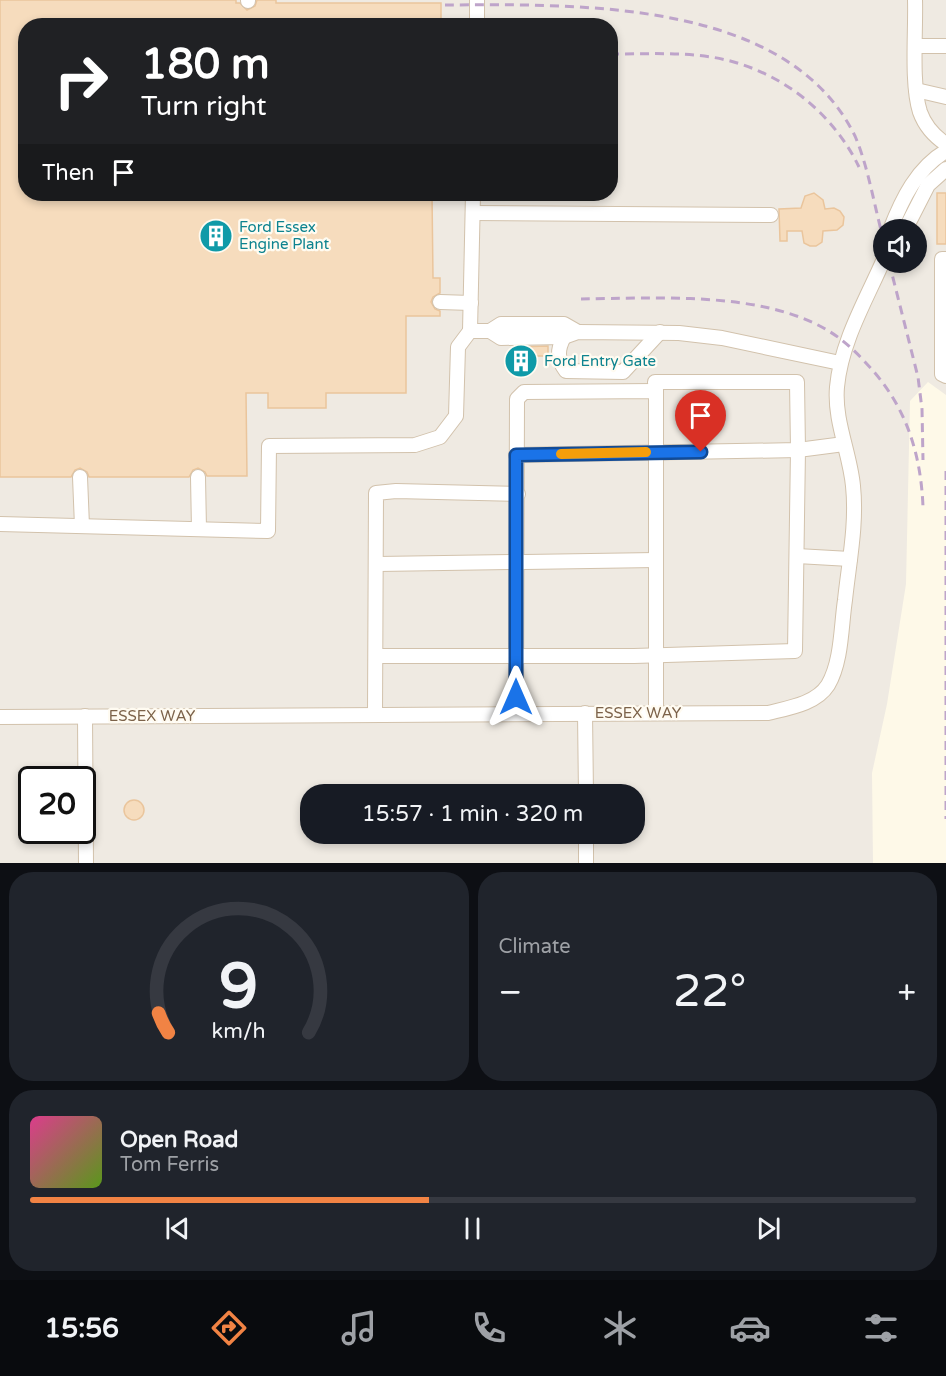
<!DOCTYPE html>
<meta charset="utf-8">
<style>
body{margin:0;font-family:"Varela Round",sans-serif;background:#20242c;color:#f1f3f6;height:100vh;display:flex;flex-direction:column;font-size:22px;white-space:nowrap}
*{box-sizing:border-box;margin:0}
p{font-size:20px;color:#9ea1a6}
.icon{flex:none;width:33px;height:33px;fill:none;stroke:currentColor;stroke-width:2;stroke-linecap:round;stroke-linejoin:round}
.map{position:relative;height:863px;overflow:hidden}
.panel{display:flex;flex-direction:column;gap:9px;padding:9px;background:#0d0f14;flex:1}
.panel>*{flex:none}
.guide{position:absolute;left:18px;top:18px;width:600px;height:183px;border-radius:24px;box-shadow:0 3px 9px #0003;background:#202124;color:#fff;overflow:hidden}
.buttons{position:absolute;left:873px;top:219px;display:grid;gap:12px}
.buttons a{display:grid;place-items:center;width:54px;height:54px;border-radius:50%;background:#171b24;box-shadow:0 3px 9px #0003;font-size:30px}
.speed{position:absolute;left:18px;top:766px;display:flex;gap:12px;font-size:30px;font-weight:700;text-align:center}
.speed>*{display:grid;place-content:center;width:78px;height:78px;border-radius:50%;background:#171b24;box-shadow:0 3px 9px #0003;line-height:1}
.speed .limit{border:3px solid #111;border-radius:9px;background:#fff;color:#111}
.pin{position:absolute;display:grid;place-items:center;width:51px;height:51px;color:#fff;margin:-62px -26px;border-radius:50% 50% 50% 0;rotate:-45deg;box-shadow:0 0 6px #0007}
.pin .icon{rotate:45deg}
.me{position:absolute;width:66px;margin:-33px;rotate:0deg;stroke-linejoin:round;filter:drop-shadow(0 0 4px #0008)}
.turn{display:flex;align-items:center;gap:21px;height:126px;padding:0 24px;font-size:27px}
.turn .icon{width:78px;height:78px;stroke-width:2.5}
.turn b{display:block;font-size:42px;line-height:51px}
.then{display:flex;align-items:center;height:57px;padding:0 24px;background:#0003;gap:12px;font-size:22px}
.big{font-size:45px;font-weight:600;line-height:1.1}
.panel .widget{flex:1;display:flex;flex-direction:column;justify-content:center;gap:9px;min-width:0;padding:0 21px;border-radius:24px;background:#20242c}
.panel .dial{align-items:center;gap:0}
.dial svg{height:156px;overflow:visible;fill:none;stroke:#363941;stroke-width:7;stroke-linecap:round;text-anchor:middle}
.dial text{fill:#f1f3f6;stroke:none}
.song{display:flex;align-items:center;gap:18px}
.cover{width:72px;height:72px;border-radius:9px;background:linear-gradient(135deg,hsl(330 70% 55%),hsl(90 70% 35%))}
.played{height:6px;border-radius:3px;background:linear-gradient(90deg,#f18344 45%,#363941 45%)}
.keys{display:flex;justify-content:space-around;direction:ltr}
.heat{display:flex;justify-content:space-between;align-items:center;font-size:33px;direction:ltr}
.panel .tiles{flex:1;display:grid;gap:9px;grid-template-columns:1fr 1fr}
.widget:last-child{grid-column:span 2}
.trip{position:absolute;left:300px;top:784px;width:345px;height:60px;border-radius:24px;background:#171b24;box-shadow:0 3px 9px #0003;font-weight:600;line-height:60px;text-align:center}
.menu{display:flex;height:96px;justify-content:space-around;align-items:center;background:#090b0e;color:#9ea1a6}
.menu .icon{width:42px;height:42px}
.menu .on{color:#f18344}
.menu b{font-size:27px;color:#f1f3f6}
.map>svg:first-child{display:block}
</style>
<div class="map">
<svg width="946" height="863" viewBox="0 0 946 863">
<rect width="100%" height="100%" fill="#fef9e8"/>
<path fill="#efeae2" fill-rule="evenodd" d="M0,0h946v395l-18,-13 -18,19 -4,183 -19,120 -15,69 1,90h-873zM26,26h584v168h-584zM884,230h32v32h-32zM32,780h50v51h-50zM310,795h324v39h-324z"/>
<g fill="#f6dcbd" stroke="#eac59c" stroke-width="1.5">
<path d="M0,0h236v3h4l7,7 8,-4 2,-6h19v3h165v23h-415v168h406l1,84h7v15l-7,4 -2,5 4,7 5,2v5h-34v77h-80v15h-58v-15h-22l1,83h-40l-2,-4 -7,-4 -5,2 -4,7h-100l-2,-5 -7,-4 -5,2 -4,7h-71z"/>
<path d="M814,193l9,7 2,9 9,-1 6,3 4,6 -1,8 -6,5 -14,1 -1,11 -6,4h-6l-6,-3 -2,-12h-15v10h-7l-1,-32 22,-1 4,-12z"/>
<rect x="937" y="193" width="9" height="51"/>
<path d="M548,346v10h-22v18h-11v-27z"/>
<circle cx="134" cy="810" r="10"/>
</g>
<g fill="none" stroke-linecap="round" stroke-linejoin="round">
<defs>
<g id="minor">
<path d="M248,0v1"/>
<path d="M915,0c1,31 -4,84 5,112 5,14 14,24 26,32"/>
<path d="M477,26v-26"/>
<path d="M916,46h30"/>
<path d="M916,90l30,7"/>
<path d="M473,213l298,2"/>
<path d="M890,230c12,-31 27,-62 56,-79"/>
<path d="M905,230l23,-45 18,-16"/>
<path d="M946,259h-4v115l4,2"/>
<path d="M440,302l31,1"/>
<path d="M470,331l3,-137"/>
<path d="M490,331l11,-7h63l14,8"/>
<path d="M564,337c-7,13 -7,22 2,34l57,1 37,-40"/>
<path d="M516,455l282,-5 -1,-68h-142l1,9"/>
<path d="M80,477l2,49"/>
<path d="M198,477l1,52"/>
<path d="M0,524l268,7 1,-85 146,-1 25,-8 16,-21 2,-69 12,-16h20l11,7 63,-1 14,-5 101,1 43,5 118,25"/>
<path d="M797,556l53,3"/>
<path d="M378,564l278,-4"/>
<path d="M376,656h258l161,-5 3,-201 46,-6"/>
<path d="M585,713l1,82"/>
<path d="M375,714l1,-221 20,-2 122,3"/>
<path d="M516,714l1,-315 7,-7 132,-1v322"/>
<path d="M85,716l1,147"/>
<path d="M0,717l768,-4c20,-5 48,-9 60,-28 14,-24 13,-59 17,-85 4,-38 12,-76 8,-114 -3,-33 -19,-65 -16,-99 4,-45 29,-87 47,-128"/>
<path d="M586,834v29"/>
</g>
</defs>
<use href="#minor" stroke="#d2c2ac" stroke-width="16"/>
<use href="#minor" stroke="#fff" stroke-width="14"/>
<g stroke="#bea4ca" stroke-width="3" stroke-dasharray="9 6" stroke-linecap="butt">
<path d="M445,5c138,-1 343,-5 410,131 14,33 19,70 29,105"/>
<path d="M610,54c34,0 68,-2 101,3 64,10 120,52 148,110"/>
<path d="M889,262l29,115 4,32 1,51"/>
<path d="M581,299c76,-1 180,-8 246,31 19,11 34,27 48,43 33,39 46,84 48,134"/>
<path d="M946,471v348"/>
</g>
</g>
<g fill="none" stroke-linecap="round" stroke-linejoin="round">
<defs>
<path id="route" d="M516,697v-242l185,-3"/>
</defs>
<use href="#route" stroke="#114b97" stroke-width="15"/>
<use href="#route" stroke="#1a73e8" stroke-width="10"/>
<path stroke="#f59e0b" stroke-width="10" d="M561,454l85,-2"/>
</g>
<defs>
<symbol id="building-disc" viewBox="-11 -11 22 22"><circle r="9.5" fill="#0f9aa8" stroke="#fffbf1"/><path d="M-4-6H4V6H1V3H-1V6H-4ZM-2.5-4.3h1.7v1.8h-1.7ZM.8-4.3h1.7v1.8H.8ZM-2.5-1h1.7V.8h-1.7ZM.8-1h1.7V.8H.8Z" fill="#fff"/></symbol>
</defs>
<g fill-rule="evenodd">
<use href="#building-disc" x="197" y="217" width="38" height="38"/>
<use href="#building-disc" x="502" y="342" width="38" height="38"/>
</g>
<g text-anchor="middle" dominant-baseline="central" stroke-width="4.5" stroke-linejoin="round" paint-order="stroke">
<g font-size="15" fill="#0d838f" stroke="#fffbf1" text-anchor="start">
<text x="239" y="227">Ford Essex<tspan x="239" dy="17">Engine Plant</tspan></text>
<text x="544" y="361">Ford Entry Gate</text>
</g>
<g font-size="15" fill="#7c6249" stroke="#fffbf1">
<text x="638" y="713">ESSEX WAY</text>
<text x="152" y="716">ESSEX WAY</text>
</g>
</g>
</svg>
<div class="buttons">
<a><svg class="icon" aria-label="sound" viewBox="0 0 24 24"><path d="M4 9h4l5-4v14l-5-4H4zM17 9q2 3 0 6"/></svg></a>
</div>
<div class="speed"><div class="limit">20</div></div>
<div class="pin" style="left:701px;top:452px;background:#d93025"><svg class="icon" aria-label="arrive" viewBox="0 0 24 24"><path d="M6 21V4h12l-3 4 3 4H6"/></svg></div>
<svg class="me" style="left:516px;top:697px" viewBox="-20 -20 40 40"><path d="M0-17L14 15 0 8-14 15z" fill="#1a73e8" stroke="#fff" stroke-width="4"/></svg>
<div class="trip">15:57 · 1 min · 320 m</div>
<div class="guide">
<div class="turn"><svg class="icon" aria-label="right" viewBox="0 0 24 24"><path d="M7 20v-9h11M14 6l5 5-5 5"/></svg><div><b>180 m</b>Turn right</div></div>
<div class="then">Then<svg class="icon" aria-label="arrive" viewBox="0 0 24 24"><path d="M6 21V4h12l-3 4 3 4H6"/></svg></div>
</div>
</div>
<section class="panel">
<div class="tiles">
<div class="widget dial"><svg viewBox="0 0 100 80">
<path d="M14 69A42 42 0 1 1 86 69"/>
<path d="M14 69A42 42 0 0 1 9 59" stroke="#f18344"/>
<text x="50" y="56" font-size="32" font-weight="700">9</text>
<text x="50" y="72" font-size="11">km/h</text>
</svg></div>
<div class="widget"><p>Climate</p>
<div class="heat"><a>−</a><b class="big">22°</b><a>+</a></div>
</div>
<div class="widget">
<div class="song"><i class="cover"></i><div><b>Open Road</b><p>Tom Ferris</p></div></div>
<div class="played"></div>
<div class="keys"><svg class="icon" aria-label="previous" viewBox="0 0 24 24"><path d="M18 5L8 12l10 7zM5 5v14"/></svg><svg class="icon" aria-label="pause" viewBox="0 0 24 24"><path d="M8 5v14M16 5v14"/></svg><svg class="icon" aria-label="next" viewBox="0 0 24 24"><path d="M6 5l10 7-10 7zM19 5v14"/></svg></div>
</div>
</div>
</section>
<nav class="menu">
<b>15:56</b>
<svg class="icon on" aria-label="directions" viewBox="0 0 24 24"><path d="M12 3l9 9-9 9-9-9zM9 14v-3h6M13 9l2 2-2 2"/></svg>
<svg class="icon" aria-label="music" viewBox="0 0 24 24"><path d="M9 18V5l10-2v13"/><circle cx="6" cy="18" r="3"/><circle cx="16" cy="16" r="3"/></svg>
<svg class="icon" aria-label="phone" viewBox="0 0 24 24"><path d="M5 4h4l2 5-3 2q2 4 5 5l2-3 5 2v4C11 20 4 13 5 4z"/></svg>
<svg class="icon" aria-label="climate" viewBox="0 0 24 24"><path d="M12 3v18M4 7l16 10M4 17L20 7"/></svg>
<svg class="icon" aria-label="car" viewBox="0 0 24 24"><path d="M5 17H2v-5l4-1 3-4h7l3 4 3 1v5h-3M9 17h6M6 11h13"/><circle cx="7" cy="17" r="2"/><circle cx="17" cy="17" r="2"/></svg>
<svg class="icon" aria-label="filters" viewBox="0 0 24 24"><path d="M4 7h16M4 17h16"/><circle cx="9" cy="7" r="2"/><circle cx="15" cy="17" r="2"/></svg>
</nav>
